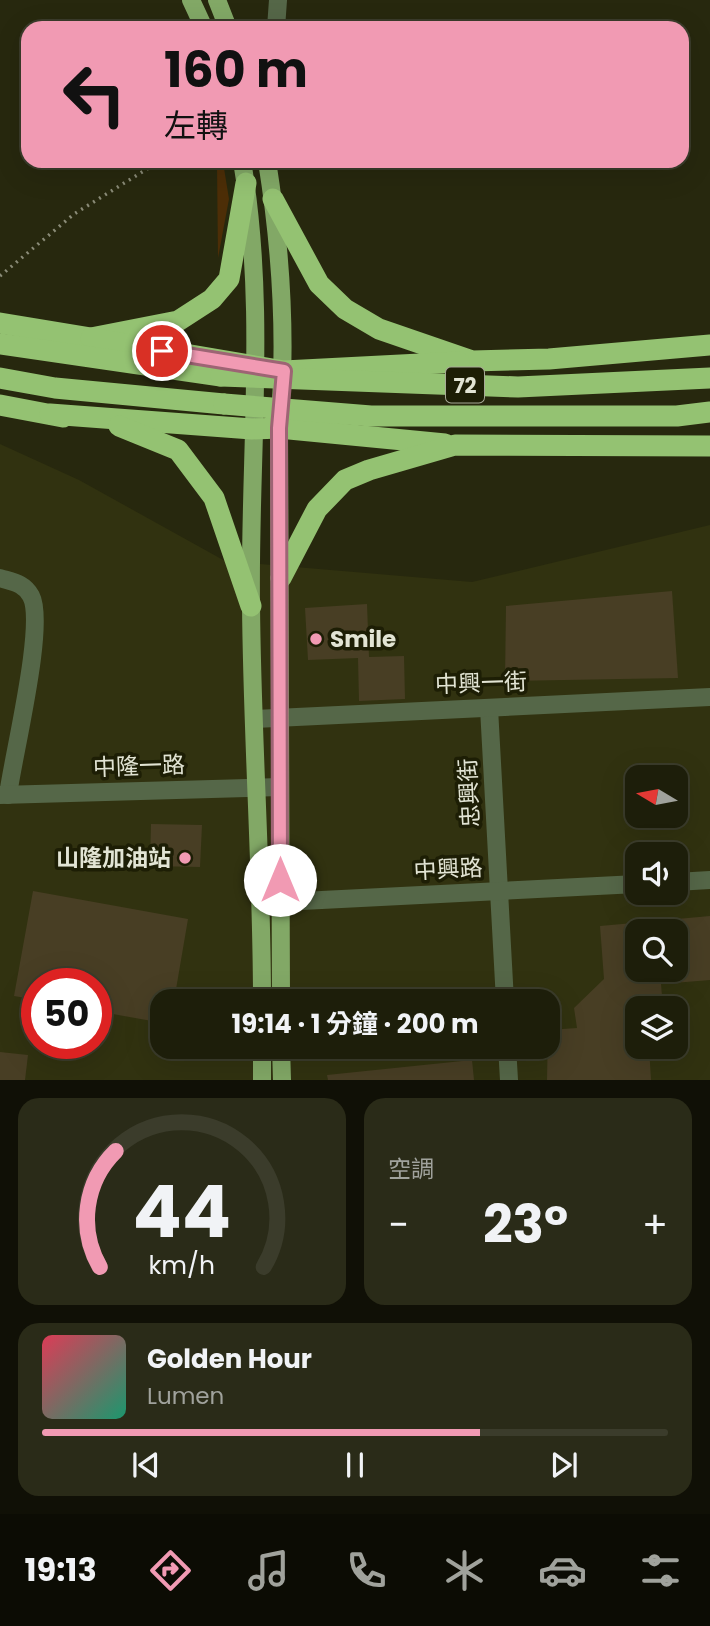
<!DOCTYPE html>
<html lang="zh-TW">
<meta charset="utf-8">
<style>
body{margin:0;font-family:Poppins,"Noto Sans TC",sans-serif;background:#2a2b18;color:#f1f3f6;height:100vh;display:flex;flex-direction:column;font-size:26px;white-space:nowrap}
*{box-sizing:border-box;margin:0}
p{font-size:23px;color:#a0a29c}
.icon{flex:none;width:38px;height:38px;fill:none;stroke:currentColor;stroke-width:2;stroke-linecap:round;stroke-linejoin:round}
.map{position:relative;height:1080px;overflow:hidden}
.sheet{display:flex;flex-direction:column;gap:18px;padding:18px;background:#101006;flex:1}
.sheet>*{flex:none}
.top-card{position:absolute;left:21px;top:21px;width:668px;height:147px;border-radius:21px;box-shadow:0 7px 28px #0002,0 0 0 2px #3b3c2b;background:#f19ab3;color:#111;overflow:hidden}
.needle{width:46px;rotate:280deg}
.fabs{position:absolute;left:625px;top:765px;display:grid;gap:14px}
.fabs a{display:grid;place-items:center;width:63px;height:63px;border-radius:14px;background:#1d1e0a;box-shadow:0 7px 28px #0002,0 0 0 2px #3b3c2b;font-size:35px}
.speed{position:absolute;left:21px;top:968px;display:flex;gap:14px;font-size:35px;font-weight:700;text-align:center}
.speed>*{display:grid;place-content:center;width:91px;height:91px;border-radius:50%;background:#1d1e0a;box-shadow:0 7px 28px #0002,0 0 0 2px #3b3c2b;line-height:1}
.speed .limit{border:10px solid #d22;background:#fff;color:#111}
.pin{position:absolute;display:grid;place-items:center;width:60px;height:60px;color:#fff;margin:-30px;border:4px solid #fff;border-radius:50%;box-shadow:0 2px 7px #0007}
.me{position:absolute;width:77px;margin:-38px;rotate:0deg;stroke-linejoin:round;filter:drop-shadow(0 0 5px #0008)}
.turn{display:flex;align-items:center;gap:24px;height:147px;padding:0 28px;font-size:32px}
.turn .icon{width:91px;height:91px;stroke-width:2.5}
.turn b{display:block;font-size:49px;line-height:60px}
.big{font-size:52px;font-weight:700;line-height:1.1}
.sheet .card{flex:1;display:flex;flex-direction:column;justify-content:center;gap:10px;min-width:0;padding:0 24px;border-radius:21px;background:#2a2b18}
.sheet .dial{align-items:center;gap:0}
.dial svg{height:182px;overflow:visible;fill:none;stroke:#3b3c2b;stroke-width:7;stroke-linecap:round;text-anchor:middle}
.dial text{fill:#f1f3f6;stroke:none}
.song{display:flex;align-items:center;gap:21px}
.cover{width:84px;height:84px;border-radius:10px;background:linear-gradient(135deg,hsl(350 70% 55%),hsl(160 70% 35%))}
.played{height:7px;border-radius:4px;background:linear-gradient(90deg,#f19ab3 70%,#3b3c2b 70%)}
.keys{display:flex;justify-content:space-around;direction:ltr}
.heat{display:flex;justify-content:space-between;align-items:center;font-size:38px;direction:ltr}
.sheet .tiles{flex:1;display:grid;gap:18px;grid-template-columns:1fr 1fr}
.card:last-child{grid-column:span 2}
.trip{position:absolute;left:150px;top:989px;width:410px;height:70px;border-radius:21px;background:#1d1e0a;box-shadow:0 7px 28px #0002,0 0 0 2px #3b3c2b;font-weight:700;line-height:70px;text-align:center}
.dock{display:flex;height:112px;justify-content:space-around;align-items:center;background:#0c0c04;color:#a0a29c}
.dock .icon{width:49px;height:49px}
.dock .current{color:#f19ab3}
.dock b{font-size:32px;color:#f1f3f6}
.map>svg:first-child{display:block}
</style>
<div class="map">
<svg width="710" height="1080" viewBox="0 0 710 1080">
<rect width="100%" height="100%" fill="#27280e"/>
<path fill="#313210" fill-rule="evenodd" d="M0,444l79,36 146,81 247,21 238,-57v555h-710zM637,777h39v39h-39zM637,854h39v38h-39zM637,931h39v39h-39zM37,984h59v59h-59zM163,1001h385v45h-385zM637,1008h39v38h-39z"/>
<path fill="#4d2e07" d="M223,162l6,37 -11,59 -1,-95z"/>
<g fill="#483e24" fill-rule="evenodd">
<path d="M672,591l6,87 -173,3 1,-75z"/>
<path d="M367,604l2,53 35,-1 1,43 -46,2 -1,-43 -50,2 -3,-52z"/>
<path d="M151,824l51,1 -2,42 -50,-1z"/>
<path d="M33,891l155,28 -14,82h-11v22l-67,-12v-27h-59v16l-23,-4z"/>
<path d="M710,916v64l-49,4 2,24h-26v38h12l2,34h-104l1,-50 29,-2 -3,-20 30,-29 -4,-53zM637,931h39v39h-39z"/>
<path d="M0,1052l28,3 -3,25h-25z"/>
<path d="M472,1060l2,20h-146l-1,-5z"/>
</g>
<g fill="none" stroke-linecap="round" stroke-linejoin="round">
<path stroke="#8a8b77" stroke-width="3.5" stroke-dasharray="2 5" stroke-linecap="butt" d="M0,276l74,-62 86,-53"/>
<g stroke="#556748" stroke-width="18">
<path d="M276,28l2,-28"/>
<path d="M0,578c13,4 24,5 31,18 15,28 -18,160 -23,199"/>
<path d="M489,708l16,293"/>
<path d="M255,719l455,-22"/>
<path d="M0,795l280,-8"/>
<path d="M676,882l34,-2"/>
<path d="M262,903l375,-19"/>
<path d="M507,1046l2,34"/>
</g>
<g stroke="#82a866" stroke-width="18">
<path d="M191,0l13,28"/>
<path d="M217,0l11,28"/>
<path d="M242,161c25,146 7,296 9,443 1,133 11,265 11,397"/>
<path d="M267,161c14,88 20,178 12,267l2,573"/>
<path d="M281,1046l1,34"/>
<path d="M262,1080v-34"/>
</g>
<g stroke="#94c272" stroke-width="21">
<path d="M273,199l46,85 26,25 34,20 93,32 77,-2 161,-14"/>
<path d="M0,323l91,15 87,-17 34,-22 17,-20 17,-96"/>
<path d="M91,338l193,33 175,-9"/>
<path d="M0,344l221,32"/>
<path d="M0,378l55,10 169,16"/>
<path d="M0,405l63,12"/>
<path d="M50,414l202,15 27,-1 166,16"/>
<path d="M119,426l59,24 36,48 37,108"/>
<path d="M281,578l36,-69 28,-29 24,-10 86,-25 255,1"/>
</g>
<g stroke="#94c272" stroke-width="21">
<path d="M221,376l297,11 192,-9"/>
<path d="M224,404l147,12h306l33,-4"/>
</g>
</g>
<g fill="none" stroke-linecap="round" stroke-linejoin="round">
<defs>
<path id="route" d="M162,351l122,20 -5,57 1,452"/>
</defs>
<use href="#route" stroke="#9d6474" stroke-width="18"/>
<use href="#route" stroke="#f19ab3" stroke-width="12"/>
</g>
<g fill="#f19ab3" stroke="#1d1e05" stroke-width="2.5">
<circle cx="316" cy="639" r="7"/>
<circle cx="185" cy="858" r="7"/>
</g>
<g text-anchor="middle" dominant-baseline="central" stroke-width="7" stroke-linejoin="round" paint-order="stroke">
<rect fill="#1d1e05" stroke="#a7a996" stroke-width="2" x="446" y="367.5" width="38" height="35" rx="5"/>
<g font-size="21" font-weight="bold" fill="#e2e4d4">
<text x="465" y="385">72</text>
</g>
<g font-size="23" font-weight="bold" fill="#e2e4d4" stroke="#1d1e05" text-anchor="start">
<text x="330" y="639">Smile</text>
<text x="171" y="858" text-anchor="end">山隆加油站</text>
</g>
<g font-size="23" fill="#e2e4d4" stroke="#1d1e05">
<text transform="translate(481 683) rotate(-2)">中興一街</text>
<text transform="translate(139 766) rotate(-2)">中隆一路</text>
<text transform="translate(469 793) rotate(-93)">忠興街</text>
<text transform="translate(448 869) rotate(-3)">中興路</text>
</g>
</g>
</svg>
<div class="fabs">
<a><svg class="needle" viewBox="-14 -14 28 28"><path d="M0-13l5 13h-10z" fill="#e53935"/><path d="M0 13l5-13h-10z" fill="#a0a29c"/></svg></a>
<a><svg class="icon" aria-label="sound" viewBox="0 0 24 24"><path d="M4 9h4l5-4v14l-5-4H4zM17 9q2 3 0 6"/></svg></a>
<a><svg class="icon" aria-label="search" viewBox="0 0 24 24"><circle cx="10" cy="10" r="6"/><path d="M15 15l6 6"/></svg></a>
<a><svg class="icon" aria-label="layers" viewBox="0 0 24 24"><path d="M12 4l9 5-9 5-9-5zM3 14l9 5 9-5"/></svg></a>
</div>
<div class="speed"><div class="limit">50</div></div>
<div class="pin" style="left:162px;top:351px;background:#d93025"><svg class="icon" aria-label="arrive" viewBox="0 0 24 24"><path d="M6 21V4h12l-3 4 3 4H6"/></svg></div>
<svg class="me" style="left:280px;top:880px" viewBox="-20 -20 40 40"><circle r="19" fill="#fff"/><path d="M0-13L10 11 0 6-10 11z" fill="#f19ab3"/></svg>
<div class="trip">19:14 · 1 分鐘 · 200 m</div>
<div class="top-card">
<div class="turn"><svg class="icon" aria-label="left" viewBox="0 0 24 24"><path d="M17 20v-9H6M10 6l-5 5 5 5"/></svg><div><b>160 m</b>左轉</div></div>
</div>
</div>
<section class="sheet">
<div class="tiles">
<div class="card dial"><svg viewBox="0 0 100 80">
<path d="M14 69A42 42 0 1 1 86 69"/>
<path d="M14 69A42 42 0 0 1 21 18" stroke="#f19ab3"/>
<text x="50" y="56" font-size="32" font-weight="700">44</text>
<text x="50" y="72" font-size="11">km/h</text>
</svg></div>
<div class="card"><p>空調</p>
<div class="heat"><a>−</a><b class="big">23°</b><a>+</a></div>
</div>
<div class="card">
<div class="song"><i class="cover"></i><div><b>Golden Hour</b><p>Lumen</p></div></div>
<div class="played"></div>
<div class="keys"><svg class="icon" aria-label="previous" viewBox="0 0 24 24"><path d="M18 5L8 12l10 7zM5 5v14"/></svg><svg class="icon" aria-label="pause" viewBox="0 0 24 24"><path d="M8 5v14M16 5v14"/></svg><svg class="icon" aria-label="next" viewBox="0 0 24 24"><path d="M6 5l10 7-10 7zM19 5v14"/></svg></div>
</div>
</div>
</section>
<nav class="dock">
<b>19:13</b>
<svg class="icon current" aria-label="directions" viewBox="0 0 24 24"><path d="M12 3l9 9-9 9-9-9zM9 14v-3h6M13 9l2 2-2 2"/></svg>
<svg class="icon" aria-label="music" viewBox="0 0 24 24"><path d="M9 18V5l10-2v13"/><circle cx="6" cy="18" r="3"/><circle cx="16" cy="16" r="3"/></svg>
<svg class="icon" aria-label="phone" viewBox="0 0 24 24"><path d="M5 4h4l2 5-3 2q2 4 5 5l2-3 5 2v4C11 20 4 13 5 4z"/></svg>
<svg class="icon" aria-label="climate" viewBox="0 0 24 24"><path d="M12 3v18M4 7l16 10M4 17L20 7"/></svg>
<svg class="icon" aria-label="car" viewBox="0 0 24 24"><path d="M5 17H2v-5l4-1 3-4h7l3 4 3 1v5h-3M9 17h6M6 11h13"/><circle cx="7" cy="17" r="2"/><circle cx="17" cy="17" r="2"/></svg>
<svg class="icon" aria-label="filters" viewBox="0 0 24 24"><path d="M4 7h16M4 17h16"/><circle cx="9" cy="7" r="2"/><circle cx="15" cy="17" r="2"/></svg>
</nav>
